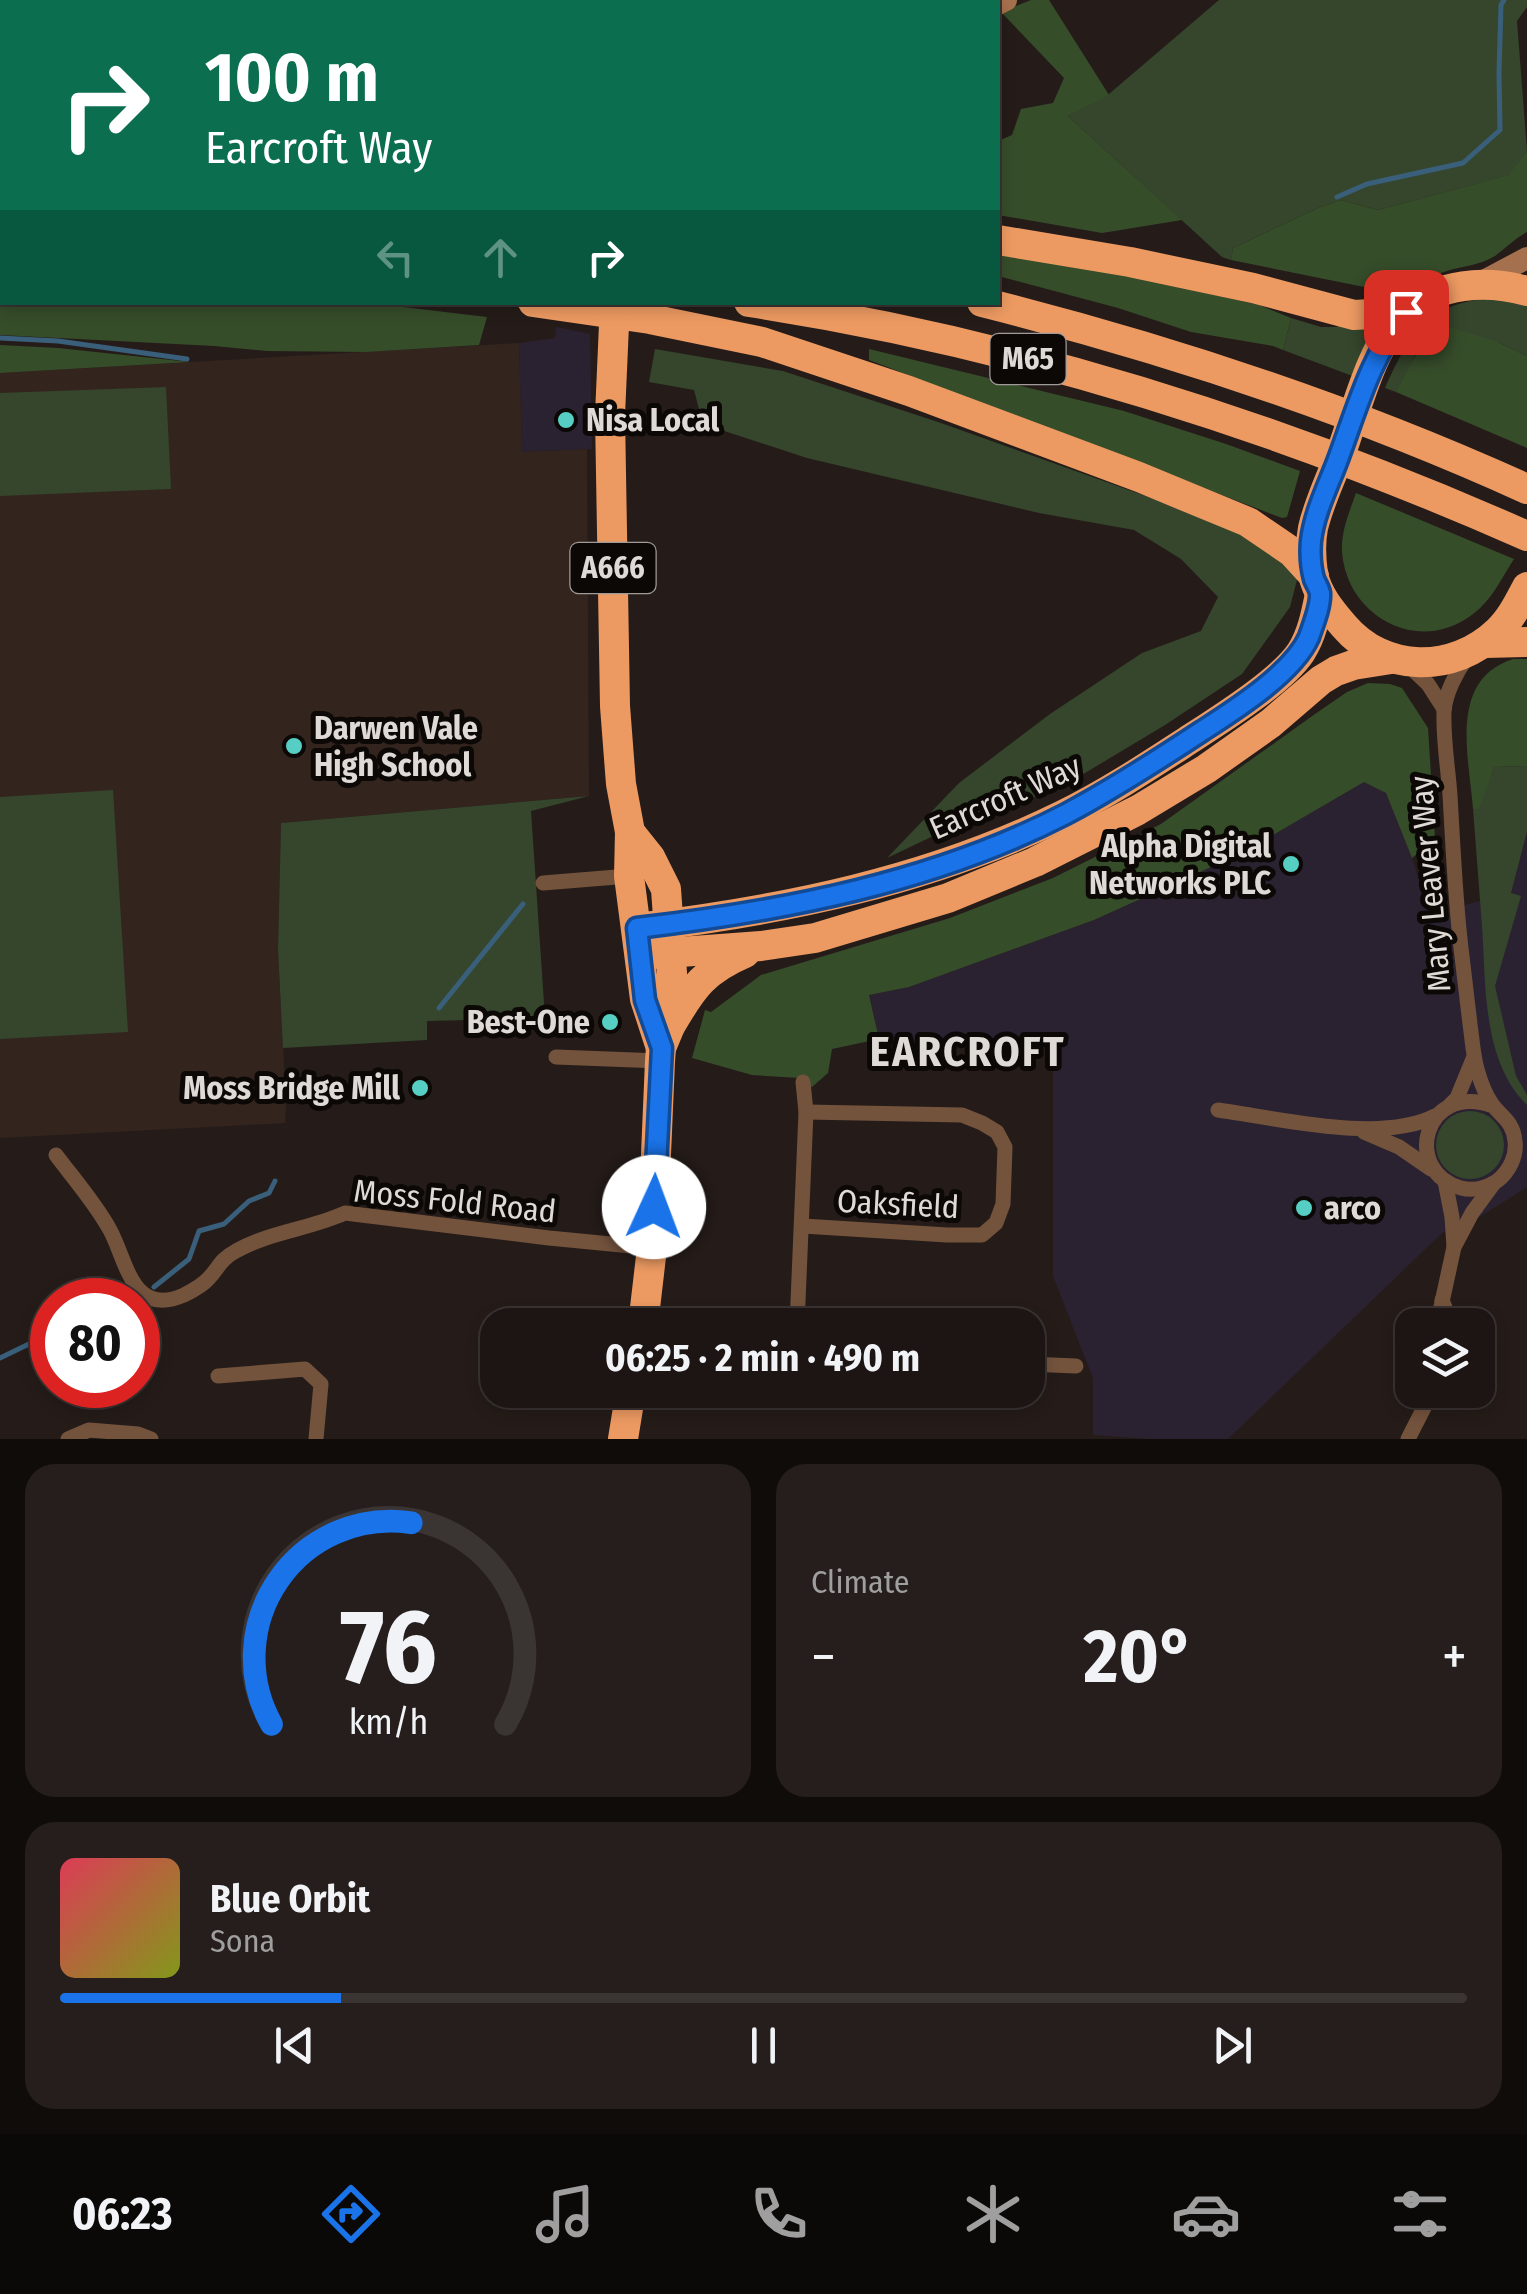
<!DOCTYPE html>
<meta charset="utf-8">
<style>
body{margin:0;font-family:"Fira Sans Condensed",sans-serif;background:#251e1c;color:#f1f3f6;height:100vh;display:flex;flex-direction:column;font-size:38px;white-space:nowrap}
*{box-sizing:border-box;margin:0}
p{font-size:32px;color:#a09fa0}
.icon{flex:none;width:55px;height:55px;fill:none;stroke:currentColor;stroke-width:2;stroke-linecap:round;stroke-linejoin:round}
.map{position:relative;height:1439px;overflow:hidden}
.panel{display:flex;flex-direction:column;gap:25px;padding:25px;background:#0f0c0a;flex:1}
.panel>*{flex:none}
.hud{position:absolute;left:0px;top:0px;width:1000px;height:305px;box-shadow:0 5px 15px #0003,0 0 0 2px #3a3433;background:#0b6e4f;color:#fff;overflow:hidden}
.buttons{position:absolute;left:1395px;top:1308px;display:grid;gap:20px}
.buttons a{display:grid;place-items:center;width:100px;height:100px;border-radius:20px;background:#1c1513;box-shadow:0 5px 15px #0003,0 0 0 2px #3a3433;font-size:50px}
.speed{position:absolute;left:30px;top:1278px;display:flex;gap:20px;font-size:50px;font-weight:700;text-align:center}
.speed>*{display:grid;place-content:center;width:130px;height:130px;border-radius:50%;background:#1c1513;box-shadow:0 5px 15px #0003,0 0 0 2px #3a3433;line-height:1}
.speed .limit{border:15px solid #d22;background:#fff;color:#111}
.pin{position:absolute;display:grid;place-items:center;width:85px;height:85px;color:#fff;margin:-42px;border-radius:20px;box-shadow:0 5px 15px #0006}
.me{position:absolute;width:110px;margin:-55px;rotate:2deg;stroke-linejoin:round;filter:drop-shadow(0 0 8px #0008)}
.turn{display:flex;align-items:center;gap:35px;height:210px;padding:0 40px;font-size:45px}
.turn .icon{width:130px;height:130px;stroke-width:2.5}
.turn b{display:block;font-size:70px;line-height:85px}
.lanes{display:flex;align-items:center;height:95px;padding:0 40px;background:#0003;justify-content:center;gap:50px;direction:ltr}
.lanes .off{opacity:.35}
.big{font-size:75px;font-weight:700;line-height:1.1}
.panel .card{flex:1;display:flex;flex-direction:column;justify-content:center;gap:15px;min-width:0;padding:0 35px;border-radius:30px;background:#251e1c}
.panel .dial{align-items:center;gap:0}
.dial svg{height:260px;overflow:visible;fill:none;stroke:#3a3433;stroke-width:7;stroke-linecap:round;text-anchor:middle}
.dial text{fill:#f1f3f6;stroke:none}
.song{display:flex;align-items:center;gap:30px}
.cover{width:120px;height:120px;border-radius:15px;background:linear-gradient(135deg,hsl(350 70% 55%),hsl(70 70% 35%))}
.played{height:10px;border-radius:5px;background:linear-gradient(90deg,#1a73e8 20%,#3a3433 20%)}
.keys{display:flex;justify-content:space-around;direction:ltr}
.heat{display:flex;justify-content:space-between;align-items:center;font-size:55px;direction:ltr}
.panel .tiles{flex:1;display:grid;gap:25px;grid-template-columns:1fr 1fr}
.card:last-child{grid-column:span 2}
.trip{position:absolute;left:480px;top:1308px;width:565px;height:100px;border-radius:30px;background:#1c1513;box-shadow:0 5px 15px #0003,0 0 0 2px #3a3433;font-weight:700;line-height:100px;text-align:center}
.menu{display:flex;height:160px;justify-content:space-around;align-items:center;background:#0b0808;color:#a09fa0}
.menu .icon{width:70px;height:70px}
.menu .active{color:#1a73e8}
.menu b{font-size:45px;color:#f1f3f6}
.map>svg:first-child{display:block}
</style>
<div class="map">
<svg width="1527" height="1439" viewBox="0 0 1527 1439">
<rect width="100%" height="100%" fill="#251c19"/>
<g fill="#2a2231">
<path d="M556,327l34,7 2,115 -70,3 -3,-109 36,-5z"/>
<path d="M1364,782l22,11 26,65 18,56 81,-21 16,-61v355l-65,41 -19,4 -215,207h-77l-58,-4v-57l-40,-102v-228l-174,-9 -10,-44 40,-8 185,-67 148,-67z"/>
</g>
<path fill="#33241e" d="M519,343l3,109 65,-3 2,347 -308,27 -3,127 8,152 -1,21 -285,15v-765z"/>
<g fill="#35462c">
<path d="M1219,0h308v7l-10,14 10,130 -17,24 -132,35 -37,-10 -23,8 -85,40 -2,12 -9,-3 -154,-141 41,-22z"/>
<path d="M1491,298l36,6v52l-29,-14 -79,6 -23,44 -11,-4c26,-56 39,-83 106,-90z"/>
<path d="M1291,318l30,9h16l1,-5 44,4 -24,52 -75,-28z"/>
<path d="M655,349l128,22 158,52 269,96 50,25 38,32 -8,31 -48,67 -77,51 -105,63 -110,40 -63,30 72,-75 91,-69 92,-61 59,-22 17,-34 -37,-38 -47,-29 -95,-17 -232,-55 -104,-34 -9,-34 -45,-8z"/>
<path d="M166,387l5,102 -171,7v-103z"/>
<path d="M1527,766v66l-16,61 10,3 -26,90 21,90 11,19v10c-45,-44 -41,-121 -45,-179 -3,-39 -6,-78 -9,-117l3,1 18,-43z"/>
<path d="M113,790l15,242 -128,7v-242z"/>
<path d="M589,796l-58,15 14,207 -118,3v19l-144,8 -5,-98 3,-127z"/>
<circle cx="1470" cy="1145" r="34"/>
</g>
<g fill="#364d2a">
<path d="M1031,0h18l60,95 -41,21 114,104 -80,13 -104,-18v-74l14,-6 9,-26 32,-6 11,-25 -63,-66z"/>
<path d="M1527,151v81c-13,7 -21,16 -32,24 -16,10 -36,10 -54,17 -18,7 -33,14 -52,19l-158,-32 2,-12 85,-40 23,-8 37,10 131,-35z"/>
<path d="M998,252l89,14 172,39 32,13 -8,32 -10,-4 -82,-14 -73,-24 -120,-32z"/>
<path d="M0,282h2v20h359l126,15 -8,28 -113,7 -99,-1 -53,-5 -214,-11z"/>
<path d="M1450,327l48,15 29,14v92l-131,-56c16,-31 21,-48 54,-65z"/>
<path d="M0,345l58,3 132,14 -190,11z"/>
<path d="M869,349l255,62 102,33 74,27 -13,46 -5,1 -413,-158z"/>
<path d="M1356,493l158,66c-13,20 -22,41 -41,55 -54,42 -126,3 -131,-62 -1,-21 7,-39 14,-59z"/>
<path d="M1513,659h14v107l-33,1 -14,40 -4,3 -3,-1c-4,-53 -25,-129 40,-150z"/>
<path d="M1368,683l22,1 12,4 26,40 7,111 -23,19 -26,-65 -22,-11 -122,71 -148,67 -185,67 -40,8 10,44 -47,10 -4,24 -16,14 -12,-9 -48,-3 -60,-17 13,-48 6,2 50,-37 189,-57 103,-40 108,-54 154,-110 32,-22z"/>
</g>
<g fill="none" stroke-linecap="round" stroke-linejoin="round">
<g stroke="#395f7b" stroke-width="5">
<path d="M1337,197l30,-13 96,-21 37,-33 -1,-57 2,-68 3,-5"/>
<path d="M0,338l58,3 129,18"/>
<path d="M439,1008l84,-104"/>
<path d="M154,1287l35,-28 10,-28 25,-7 25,-23 20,-8 6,-12"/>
<path d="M0,1358l29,-14 23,-6"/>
</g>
<g stroke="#74533d" stroke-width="15">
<path d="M1468,656c-11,15 -23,37 -24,56 -1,27 4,56 6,83 3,51 5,102 11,153 3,25 6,50 9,76 2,14 3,31 7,45 3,11 8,25 15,35 10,14 21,17 23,37 2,15 -6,31 -18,40 -11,7 -24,10 -36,7 -59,-16 -38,-107 32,-82"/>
<path d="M1409,666l19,18 16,25"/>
<path d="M543,883l86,-7"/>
<path d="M556,1057l104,4"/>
<path d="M1450,1105l7,-7 16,-39"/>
<path d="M1218,1110c59,8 163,34 217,6"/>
<path d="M1364,1132l35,15 32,22"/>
<path d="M56,1155c18,24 40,49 54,75 17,31 22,88 74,65 8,-4 19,-10 25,-17 10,-11 12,-19 27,-27 33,-19 74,-22 109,-38l204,25 103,10"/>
<path d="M1445,1181l7,36 2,30"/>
<path d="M803,1226l144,9h35l14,-12 7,-19 2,-57 -8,-15 -15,-9 -20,-8 -156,-3"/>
<path d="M1442,1300l10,25"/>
<path d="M797,1325l9,-213 -3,-30"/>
<path d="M1437,1325l17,-78 18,-34 22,-30"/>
<path d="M1028,1364l48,2"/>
<path d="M218,1376l87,-7 16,15 -5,55"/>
<path d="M1430,1390l16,9 16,-3 7,-6"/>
<path d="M68,1439l21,-9 49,4 13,5"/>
<path d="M1408,1439l24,-47"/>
</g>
<g stroke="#a5704d" stroke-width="22">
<path d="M396,0l3,2"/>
<path d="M998,4l8,-4"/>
<path d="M1480,283l47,-25"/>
</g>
<g stroke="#ed9a62" stroke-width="30">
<path d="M675,2l1,-2"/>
<path d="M0,210h2"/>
<path d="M998,240l132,22 123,26 101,27 52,-3"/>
<path d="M0,248h2"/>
<path d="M1527,291c-41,-11 -89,-9 -122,22 -33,31 -48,95 -63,137 -10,25 -23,52 -29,78 -3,15 -2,31 0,46 4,20 18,37 31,52 40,47 109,48 154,5 13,-12 21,-29 29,-44"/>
<path d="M533,302l117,17 112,23 147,49 230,86 109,45 44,30 22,24"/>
<path d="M615,302l-5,113 5,291 6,78 9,48 -1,44 16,123 16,49"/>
<path d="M749,302c270,41 529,124 778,234"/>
<path d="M982,302c187,47 369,107 545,187"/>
<path d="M1484,643l43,-1"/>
<path d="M630,832l20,25 16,32 6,84 -1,51 -10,24 -1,13 -8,187 -9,77"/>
<path d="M637,928c147,-18 292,-47 426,-113 43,-21 84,-48 124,-74 31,-20 95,-60 114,-89 11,-17 15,-38 19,-58"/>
<path d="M640,955l121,-9 54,-8 133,-40 87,-36 103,-52 68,-41 65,-46 50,-43 15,-9 17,-6 38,-6"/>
<path d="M672,1023c21,-36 33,-53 73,-70"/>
<path d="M623,1439l8,-49"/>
</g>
</g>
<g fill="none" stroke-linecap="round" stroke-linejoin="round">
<defs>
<path id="route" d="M654,1207l8,-159 -17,-48 -8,-72c147,-17 297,-46 429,-114 47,-25 92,-54 136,-83 34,-22 91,-58 107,-94 4,-12 12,-31 11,-44 -1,-5 -4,-9 -6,-14 -3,-11 -4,-26 -3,-38 3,-27 16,-53 26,-79 19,-51 34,-107 69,-150"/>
</defs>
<use href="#route" stroke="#114b97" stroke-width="25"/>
<use href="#route" stroke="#1a73e8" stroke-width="18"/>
</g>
<g fill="#56cec3" stroke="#0b0806" stroke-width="4">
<circle cx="566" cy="420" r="10"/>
<circle cx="294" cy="746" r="10"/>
<circle cx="1291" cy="864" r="10"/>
<circle cx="610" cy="1022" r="10"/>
<circle cx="420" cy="1088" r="10"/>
<circle cx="1304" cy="1208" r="10"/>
</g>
<g text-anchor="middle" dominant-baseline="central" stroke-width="10" stroke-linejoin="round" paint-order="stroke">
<g fill="#0b0806" stroke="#a09b98" stroke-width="2.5">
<rect x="990.5" y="334" width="75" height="50" rx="8"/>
<rect x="570.5" y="543" width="85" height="50" rx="8"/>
</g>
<g font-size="30" font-weight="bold" fill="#e0dad7">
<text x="1028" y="359">M65</text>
<text x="613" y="568">A666</text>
</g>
<g font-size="32" font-weight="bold" fill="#e0dad7" stroke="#0b0806" text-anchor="start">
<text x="586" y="420">Nisa Local</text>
<text x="314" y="728">Darwen Vale<tspan x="314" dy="37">High School</tspan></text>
<text x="1271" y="846" text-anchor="end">Alpha Digital<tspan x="1271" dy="37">Networks PLC</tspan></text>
<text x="590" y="1022" text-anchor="end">Best-One</text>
<text x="400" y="1088" text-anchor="end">Moss Bridge Mill</text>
<text x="1324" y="1208">arco</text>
</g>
<g font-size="32" fill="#e0dad7" stroke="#0b0806">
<text transform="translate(1005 797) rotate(-24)">Earcroft Way</text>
<text transform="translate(1430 884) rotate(-95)">Mary Leaver Way</text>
<text transform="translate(455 1201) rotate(6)">Moss Fold Road</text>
<text transform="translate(898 1204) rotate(3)">Oaksfield</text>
</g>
<g font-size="42" font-weight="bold" letter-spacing="2.5" fill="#e0dad7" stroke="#0b0806">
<text x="968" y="1052">EARCROFT</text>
</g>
</g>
</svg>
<div class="buttons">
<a><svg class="icon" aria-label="layers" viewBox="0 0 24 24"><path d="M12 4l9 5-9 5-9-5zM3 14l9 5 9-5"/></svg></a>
</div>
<div class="speed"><div class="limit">80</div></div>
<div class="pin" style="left:1406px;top:312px;background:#d93025"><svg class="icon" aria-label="arrive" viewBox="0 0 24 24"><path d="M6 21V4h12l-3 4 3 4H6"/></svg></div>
<svg class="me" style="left:654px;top:1207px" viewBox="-20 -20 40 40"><circle r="19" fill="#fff"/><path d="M0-13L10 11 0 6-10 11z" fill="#1a73e8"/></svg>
<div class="trip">06:25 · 2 min · 490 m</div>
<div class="hud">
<div class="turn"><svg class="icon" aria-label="right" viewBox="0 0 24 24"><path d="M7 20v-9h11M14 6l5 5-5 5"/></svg><div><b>100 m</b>Earcroft Way</div></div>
<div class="lanes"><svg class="icon off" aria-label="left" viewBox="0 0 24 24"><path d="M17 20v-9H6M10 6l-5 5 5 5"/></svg><svg class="icon off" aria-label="ahead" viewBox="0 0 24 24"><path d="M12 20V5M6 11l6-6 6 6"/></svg><svg class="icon" aria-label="right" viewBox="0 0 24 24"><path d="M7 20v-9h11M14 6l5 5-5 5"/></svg></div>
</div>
</div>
<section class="panel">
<div class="tiles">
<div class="card dial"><svg viewBox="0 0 100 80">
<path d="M14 69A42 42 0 1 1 86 69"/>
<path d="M14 69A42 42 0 0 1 57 7" stroke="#1a73e8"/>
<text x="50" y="56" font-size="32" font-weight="700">76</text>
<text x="50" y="72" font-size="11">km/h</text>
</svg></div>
<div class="card"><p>Climate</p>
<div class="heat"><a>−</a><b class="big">20°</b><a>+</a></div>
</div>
<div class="card">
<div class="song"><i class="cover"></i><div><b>Blue Orbit</b><p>Sona</p></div></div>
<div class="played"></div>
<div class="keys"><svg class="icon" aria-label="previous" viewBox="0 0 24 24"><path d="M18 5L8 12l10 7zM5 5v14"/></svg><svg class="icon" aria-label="pause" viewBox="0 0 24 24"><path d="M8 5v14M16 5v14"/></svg><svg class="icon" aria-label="next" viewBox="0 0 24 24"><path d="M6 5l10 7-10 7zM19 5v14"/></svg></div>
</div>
</div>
</section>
<nav class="menu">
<b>06:23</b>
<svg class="icon active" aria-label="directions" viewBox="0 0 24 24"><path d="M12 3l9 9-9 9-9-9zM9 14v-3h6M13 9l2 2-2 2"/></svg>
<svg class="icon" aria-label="music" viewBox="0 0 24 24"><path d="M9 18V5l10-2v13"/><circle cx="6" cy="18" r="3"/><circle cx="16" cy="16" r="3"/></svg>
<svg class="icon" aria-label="phone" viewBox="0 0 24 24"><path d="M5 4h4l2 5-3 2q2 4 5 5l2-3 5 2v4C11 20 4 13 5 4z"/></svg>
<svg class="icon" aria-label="climate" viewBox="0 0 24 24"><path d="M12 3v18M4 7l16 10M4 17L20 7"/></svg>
<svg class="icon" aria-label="car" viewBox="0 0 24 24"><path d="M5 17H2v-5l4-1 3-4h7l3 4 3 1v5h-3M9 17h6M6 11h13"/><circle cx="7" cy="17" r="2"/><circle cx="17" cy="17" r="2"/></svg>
<svg class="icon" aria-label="filters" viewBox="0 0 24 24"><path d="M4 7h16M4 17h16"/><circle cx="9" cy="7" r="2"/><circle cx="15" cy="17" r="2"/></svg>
</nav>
